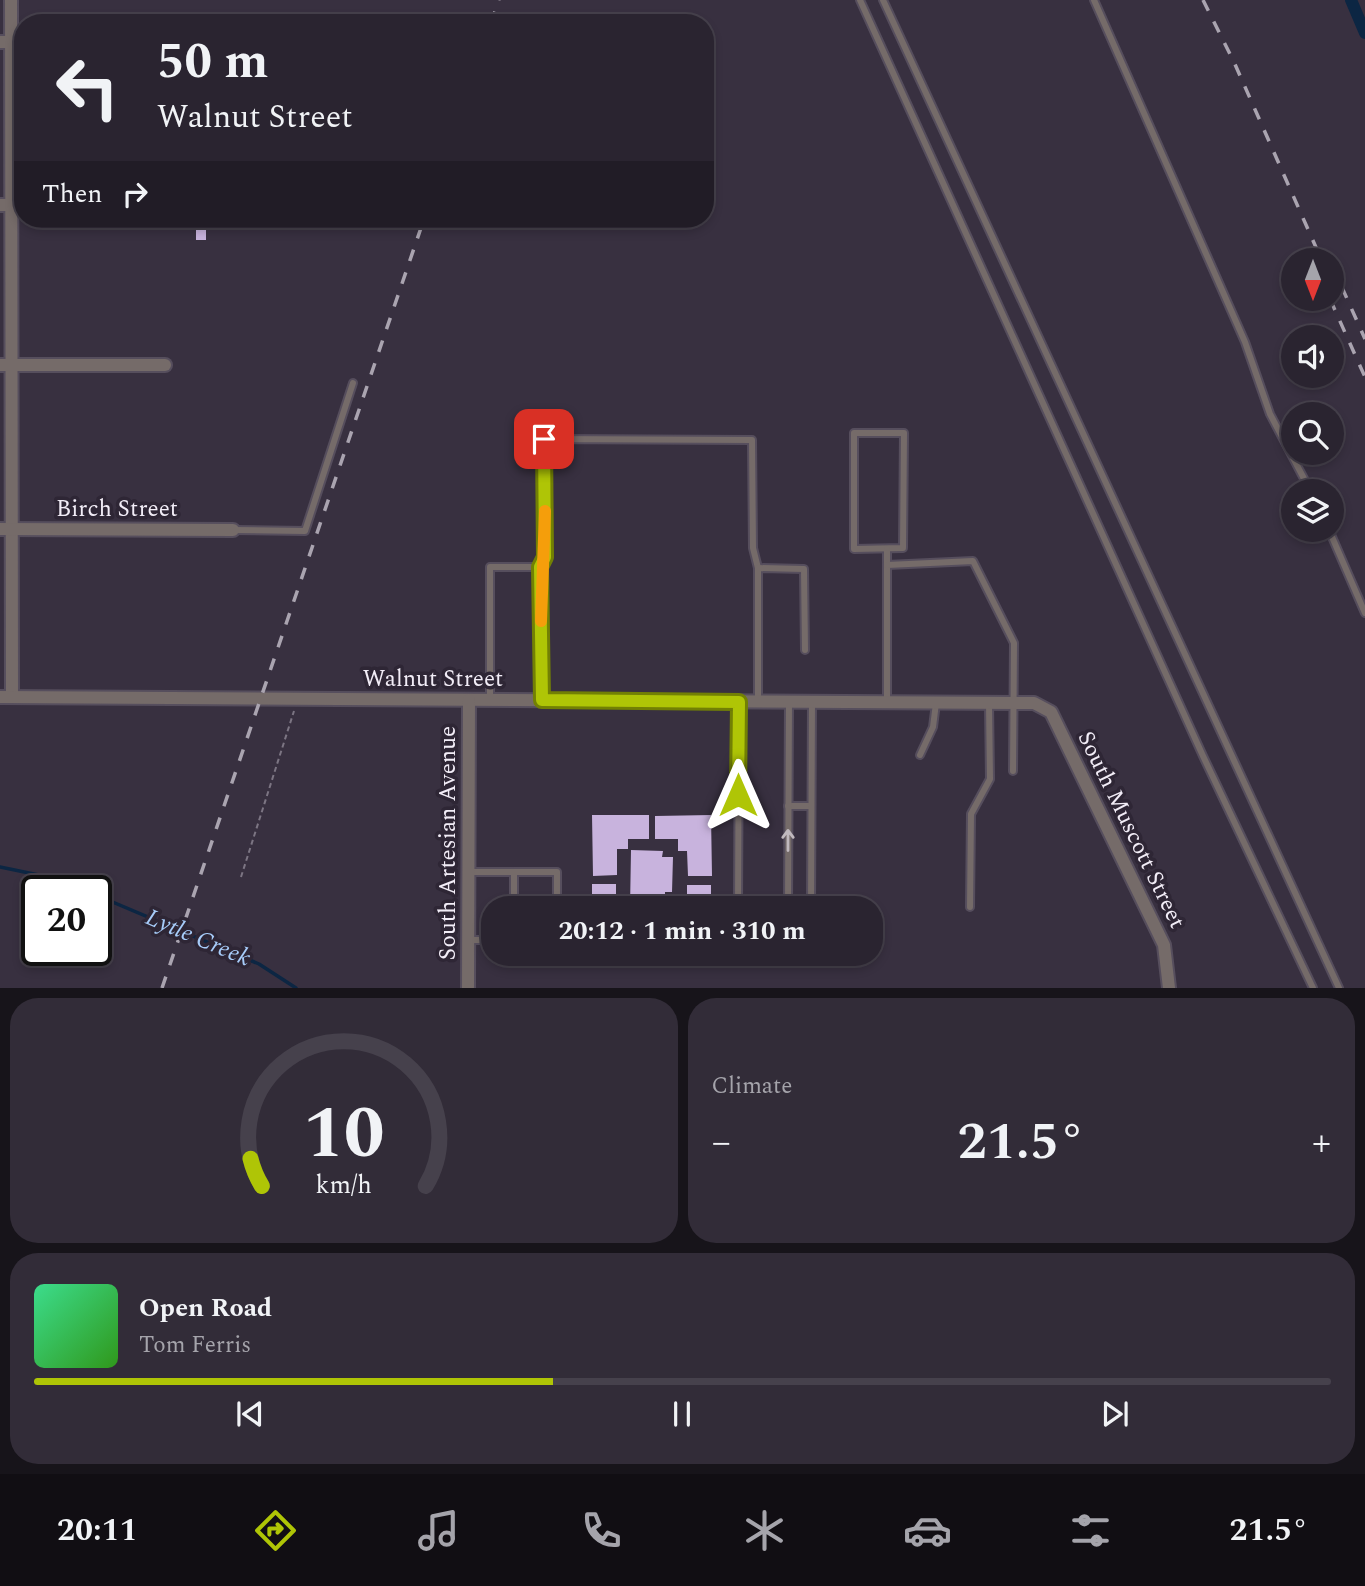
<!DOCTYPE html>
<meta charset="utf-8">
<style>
body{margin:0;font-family:Spectral,serif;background:#322c38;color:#f1f3f6;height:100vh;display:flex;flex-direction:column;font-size:26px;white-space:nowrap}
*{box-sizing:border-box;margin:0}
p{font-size:23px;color:#a5a4ab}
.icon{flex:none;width:38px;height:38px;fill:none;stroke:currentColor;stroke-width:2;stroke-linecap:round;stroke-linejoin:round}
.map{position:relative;height:988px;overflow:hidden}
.drawer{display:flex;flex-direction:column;gap:10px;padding:10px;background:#17141a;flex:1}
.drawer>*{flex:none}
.hud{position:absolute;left:14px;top:14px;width:700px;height:214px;border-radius:28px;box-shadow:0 4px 10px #0003,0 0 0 2px #46414c;background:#2a2430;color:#f1f3f6;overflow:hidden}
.needle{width:46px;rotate:180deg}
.controls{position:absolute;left:1281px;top:248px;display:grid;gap:14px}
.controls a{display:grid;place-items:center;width:63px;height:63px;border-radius:50%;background:#2a2430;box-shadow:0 4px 10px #0003,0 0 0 2px #46414c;font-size:35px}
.speed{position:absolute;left:21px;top:875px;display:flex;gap:14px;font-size:35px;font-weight:700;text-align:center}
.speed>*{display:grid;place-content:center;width:91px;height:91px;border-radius:50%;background:#2a2430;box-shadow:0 4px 10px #0003,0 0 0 2px #46414c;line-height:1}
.speed .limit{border:4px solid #111;border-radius:10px;background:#fff;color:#111}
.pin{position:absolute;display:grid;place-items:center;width:60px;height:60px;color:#fff;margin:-30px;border-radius:14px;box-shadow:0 4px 10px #0006}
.me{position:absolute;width:77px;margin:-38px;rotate:0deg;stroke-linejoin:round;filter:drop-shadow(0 0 5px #0008)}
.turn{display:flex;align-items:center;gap:24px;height:147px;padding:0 28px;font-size:32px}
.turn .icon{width:91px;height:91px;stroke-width:2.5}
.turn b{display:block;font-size:49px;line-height:60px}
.then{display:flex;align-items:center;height:66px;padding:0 28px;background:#0003;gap:14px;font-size:26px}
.big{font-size:52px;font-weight:700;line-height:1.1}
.drawer .card{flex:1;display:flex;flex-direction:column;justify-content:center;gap:10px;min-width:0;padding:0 24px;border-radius:28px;background:#322c38}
.drawer .dial{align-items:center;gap:0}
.dial svg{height:182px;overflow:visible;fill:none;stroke:#46414c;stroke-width:7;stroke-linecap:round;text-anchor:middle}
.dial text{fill:#f1f3f6;stroke:none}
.song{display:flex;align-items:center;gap:21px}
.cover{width:84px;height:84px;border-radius:10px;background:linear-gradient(135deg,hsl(150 70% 55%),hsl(110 70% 35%))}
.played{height:7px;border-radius:4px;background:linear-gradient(90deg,#afc506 40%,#46414c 40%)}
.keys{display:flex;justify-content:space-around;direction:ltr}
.heat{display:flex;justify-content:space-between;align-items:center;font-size:38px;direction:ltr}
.drawer .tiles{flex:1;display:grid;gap:10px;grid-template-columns:1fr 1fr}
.card:last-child{grid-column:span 2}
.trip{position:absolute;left:481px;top:896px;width:402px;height:70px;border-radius:28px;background:#2a2430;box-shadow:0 4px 10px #0003,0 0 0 2px #46414c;font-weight:700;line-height:70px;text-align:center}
.dock{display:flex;height:112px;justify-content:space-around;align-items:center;background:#110e13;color:#a5a4ab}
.dock .icon{width:49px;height:49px}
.dock .active{color:#afc506}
.dock b{font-size:32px;color:#f1f3f6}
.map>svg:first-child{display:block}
</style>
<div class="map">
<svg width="1365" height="988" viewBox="0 0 1365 988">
<rect width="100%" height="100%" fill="#383040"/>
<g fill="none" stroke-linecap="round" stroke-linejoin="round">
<g stroke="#0c2643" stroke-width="3.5">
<path d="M0,867l58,12 27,12"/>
<path d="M96,895l163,69 37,24"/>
</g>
<path stroke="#0c2643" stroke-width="12" d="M1351,0l14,33"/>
</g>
<g fill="#c8b3dd">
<rect x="196" y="221" width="10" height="19"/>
<path d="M592,815h57v24h-21v10h-11v26l-24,1z"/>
<path d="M711,815l1,61h-24l-1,-25h-9v-12h-23v-23z"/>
<path d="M631,850l32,1 -1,6h11l-1,35h-7v16h-35z"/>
<rect x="592" y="884" width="24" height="24"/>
<rect x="687" y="885" width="24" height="23"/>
</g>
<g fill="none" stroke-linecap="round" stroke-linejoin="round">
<defs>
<g id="service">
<path d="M860,0l343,756 110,232"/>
<path d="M883,0l456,988"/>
<path d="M1094,0l151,342 25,72 41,78"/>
<path d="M854,433h50l-1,115 -49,1z"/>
<path d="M233,530l72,1 48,-148"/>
<path d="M1329,530l36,83"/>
<path d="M887,549v154"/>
<path d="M887,565l86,-4 41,82 -1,128"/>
<path d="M540,567l5,-10 -1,-118 208,1 1,108 5,20"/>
<path d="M490,700v-133h50l2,133"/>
<path d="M758,702v-134l46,1 1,81"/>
<path d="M920,755l13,-28 3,-24"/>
<path d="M788,806h23"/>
<path d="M468,872h46"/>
<path d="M970,907l1,-93 19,-35 -1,-76"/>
<path d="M514,908v-36h43v36"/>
<path d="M738,908l1,-206"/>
<path d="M788,908l1,-206"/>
<path d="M811,908l1,-206"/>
<path d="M468,940h26"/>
<path d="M737,962l1,-8"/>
</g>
<g id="minor">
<path d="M11,0l1,697"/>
<path d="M0,42h23"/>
<path d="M0,205h23"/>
<path d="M0,365h165"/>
<path d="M0,529l233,1"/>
<path d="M0,697l1034,6 17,9 113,233 5,43"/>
<path d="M468,987l1,-287"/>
</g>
</defs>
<use href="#service" stroke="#564e5d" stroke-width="10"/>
<use href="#minor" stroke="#564e5d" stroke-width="16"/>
<path stroke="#7c7583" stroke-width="2" stroke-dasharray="5 3.5" stroke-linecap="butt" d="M241,877l53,-166"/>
<use href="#service" stroke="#756b69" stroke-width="6"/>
<use href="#minor" stroke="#756b69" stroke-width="12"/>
<g stroke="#aaa4b0" stroke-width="3.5" stroke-dasharray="12 12" stroke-linecap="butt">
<path d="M1203,0l31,62 88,199"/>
<path d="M491,23l8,-23"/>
<path d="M1332,265l33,74"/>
<path d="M1330,299l35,78"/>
<path d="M162,988l262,-769"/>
</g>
</g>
<defs><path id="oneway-shaft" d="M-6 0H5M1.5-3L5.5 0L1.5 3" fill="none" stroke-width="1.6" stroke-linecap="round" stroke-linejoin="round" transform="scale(1.75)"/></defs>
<use stroke="#c0b9be" href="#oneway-shaft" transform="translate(788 840) rotate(-90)"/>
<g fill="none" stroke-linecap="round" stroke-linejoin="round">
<defs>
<path id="route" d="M544,439l1,118 -5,10 2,133 197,2 -1,93"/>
</defs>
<use href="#route" stroke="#728004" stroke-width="18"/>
<use href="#route" stroke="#afc506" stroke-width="12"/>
<path stroke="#f59e0b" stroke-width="12" d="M541,621l4,-110"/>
</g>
<g text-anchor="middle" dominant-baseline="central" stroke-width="7" stroke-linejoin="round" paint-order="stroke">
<g font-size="23" fill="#f2edf7" stroke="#2e2635">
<text x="117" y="509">Birch Street</text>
<text x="433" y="679">Walnut Street</text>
<text transform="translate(1131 830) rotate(64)">South Muscott Street</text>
<text transform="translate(448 843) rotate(-90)">South Artesian Avenue</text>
</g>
<g font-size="24" font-style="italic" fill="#a7ccf9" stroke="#2e2635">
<text transform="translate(198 938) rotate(23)">Lytle Creek</text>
</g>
</g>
</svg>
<div class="controls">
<a><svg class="needle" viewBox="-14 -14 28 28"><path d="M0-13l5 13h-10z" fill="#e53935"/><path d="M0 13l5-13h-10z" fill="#a5a4ab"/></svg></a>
<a><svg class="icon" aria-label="sound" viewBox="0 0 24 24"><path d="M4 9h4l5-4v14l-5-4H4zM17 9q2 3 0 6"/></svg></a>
<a><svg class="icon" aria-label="search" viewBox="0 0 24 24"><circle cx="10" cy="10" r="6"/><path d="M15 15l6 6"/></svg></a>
<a><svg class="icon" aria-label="layers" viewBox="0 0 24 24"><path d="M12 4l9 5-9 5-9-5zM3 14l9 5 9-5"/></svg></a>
</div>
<div class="speed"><div class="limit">20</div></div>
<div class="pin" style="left:544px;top:439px;background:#d93025"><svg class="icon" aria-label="arrive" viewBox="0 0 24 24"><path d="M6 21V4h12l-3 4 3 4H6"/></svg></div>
<svg class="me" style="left:738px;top:795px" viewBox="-20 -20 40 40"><path d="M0-17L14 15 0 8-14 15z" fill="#afc506" stroke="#fff" stroke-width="4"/></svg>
<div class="trip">20:12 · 1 min · 310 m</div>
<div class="hud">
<div class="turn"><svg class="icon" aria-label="left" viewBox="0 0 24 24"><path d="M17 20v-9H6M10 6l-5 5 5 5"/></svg><div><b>50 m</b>Walnut Street</div></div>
<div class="then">Then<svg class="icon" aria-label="right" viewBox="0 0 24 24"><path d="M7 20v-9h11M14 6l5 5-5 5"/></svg></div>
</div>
</div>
<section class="drawer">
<div class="tiles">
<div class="card dial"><svg viewBox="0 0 100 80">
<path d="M14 69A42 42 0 1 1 86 69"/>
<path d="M14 69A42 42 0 0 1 9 57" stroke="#afc506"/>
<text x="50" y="56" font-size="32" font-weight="700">10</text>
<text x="50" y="72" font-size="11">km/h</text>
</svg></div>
<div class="card"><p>Climate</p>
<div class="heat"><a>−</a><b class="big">21.5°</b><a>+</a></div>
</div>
<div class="card">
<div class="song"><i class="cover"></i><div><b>Open Road</b><p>Tom Ferris</p></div></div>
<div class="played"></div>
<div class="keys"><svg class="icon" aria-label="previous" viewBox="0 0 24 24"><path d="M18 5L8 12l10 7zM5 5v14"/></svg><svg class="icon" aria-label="pause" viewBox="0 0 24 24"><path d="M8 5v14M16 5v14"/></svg><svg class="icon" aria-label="next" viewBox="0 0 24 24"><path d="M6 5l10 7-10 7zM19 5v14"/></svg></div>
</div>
</div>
</section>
<nav class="dock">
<b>20:11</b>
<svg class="icon active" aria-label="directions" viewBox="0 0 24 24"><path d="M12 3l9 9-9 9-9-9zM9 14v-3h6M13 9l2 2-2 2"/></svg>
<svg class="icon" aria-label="music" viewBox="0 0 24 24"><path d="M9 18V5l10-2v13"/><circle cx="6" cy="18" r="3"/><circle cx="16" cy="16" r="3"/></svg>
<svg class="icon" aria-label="phone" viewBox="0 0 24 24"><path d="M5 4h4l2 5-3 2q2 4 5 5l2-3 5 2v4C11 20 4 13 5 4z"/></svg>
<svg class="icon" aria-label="climate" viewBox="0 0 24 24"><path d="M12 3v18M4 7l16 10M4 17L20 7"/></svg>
<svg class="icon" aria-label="car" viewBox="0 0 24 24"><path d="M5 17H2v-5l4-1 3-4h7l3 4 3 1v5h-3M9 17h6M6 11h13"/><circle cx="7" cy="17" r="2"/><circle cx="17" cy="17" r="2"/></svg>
<svg class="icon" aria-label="filters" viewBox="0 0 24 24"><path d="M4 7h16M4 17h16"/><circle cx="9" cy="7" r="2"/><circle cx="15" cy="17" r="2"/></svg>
<b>21.5°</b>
</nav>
